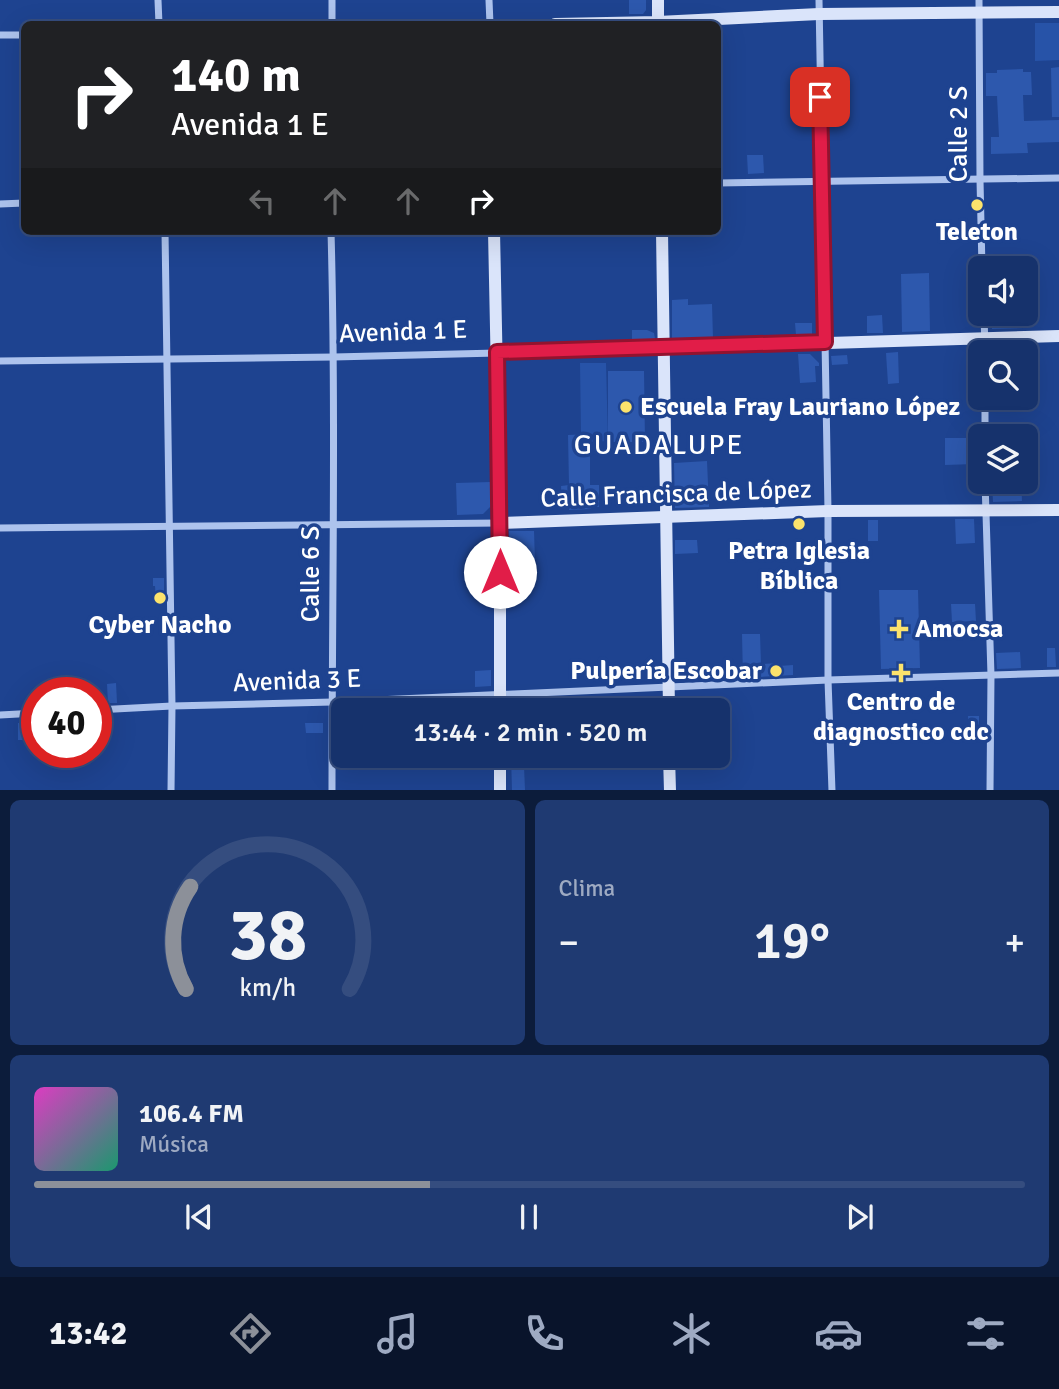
<!DOCTYPE html>
<html lang="es">
<meta charset="utf-8">
<style>
body{margin:0;font-family:Signika,sans-serif;background:#1f3a72;color:#f1f3f6;height:100vh;display:flex;flex-direction:column;font-size:26px;white-space:nowrap}
*{box-sizing:border-box;margin:0}
p{font-size:23px;color:#9eaac2}
.icon{flex:none;width:38px;height:38px;fill:none;stroke:currentColor;stroke-width:2;stroke-linecap:round;stroke-linejoin:round}
.map{position:relative;height:790px;overflow:hidden}
.details{display:flex;flex-direction:column;gap:10px;padding:10px;background:#0c1c3b;flex:1}
.details>*{flex:none}
.guide{position:absolute;left:21px;top:21px;width:700px;height:214px;border-radius:10px;box-shadow:0 7px 28px #0002,0 0 0 2px #354d7f;background:#202124;color:#fff;overflow:hidden}
.tools{position:absolute;left:968px;top:256px;display:grid;gap:14px}
.tools a{display:grid;place-items:center;width:70px;height:70px;border-radius:10px;background:#16326c;box-shadow:0 7px 28px #0002,0 0 0 2px #354d7f;font-size:35px}
.speed{position:absolute;left:21px;top:677px;display:flex;gap:14px;font-size:35px;font-weight:700;text-align:center}
.speed>*{display:grid;place-content:center;width:91px;height:91px;border-radius:50%;background:#16326c;box-shadow:0 7px 28px #0002,0 0 0 2px #354d7f;line-height:1}
.speed .limit{border:10px solid #d22;background:#fff;color:#111}
.pin{position:absolute;display:grid;place-items:center;width:60px;height:60px;color:#fff;margin:-30px;border-radius:14px;box-shadow:0 4px 10px #0006}
.me{position:absolute;width:77px;margin:-38px;rotate:0deg;stroke-linejoin:round;filter:drop-shadow(0 0 5px #0008)}
.turn{display:flex;align-items:center;gap:24px;height:147px;padding:0 35px;font-size:32px}
.turn .icon{width:91px;height:91px;stroke-width:2.5}
.turn b{display:block;font-size:49px;line-height:60px}
.lanes{display:flex;align-items:center;height:66px;padding:0 35px;background:#0003;justify-content:center;gap:35px;direction:ltr}
.lanes .off{opacity:.35}
.big{font-size:52px;font-weight:600;line-height:1.1}
.details .widget{flex:1;display:flex;flex-direction:column;justify-content:center;gap:10px;min-width:0;padding:0 24px;border-radius:10px;background:#1f3a72}
.details .dial{align-items:center;gap:0}
.dial svg{height:182px;overflow:visible;fill:none;stroke:#354d7f;stroke-width:7;stroke-linecap:round;text-anchor:middle}
.dial text{fill:#f1f3f6;stroke:none}
.song{display:flex;align-items:center;gap:21px}
.cover{width:84px;height:84px;border-radius:10px;background:linear-gradient(135deg,hsl(310 70% 55%),hsl(160 70% 35%))}
.played{height:7px;border-radius:4px;background:linear-gradient(90deg,#8c9099 40%,#354d7f 40%)}
.keys{display:flex;justify-content:space-around;direction:ltr}
.heat{display:flex;justify-content:space-between;align-items:center;font-size:38px;direction:ltr}
.details .tiles{flex:1;display:grid;gap:10px;grid-template-columns:1fr 1fr}
.widget:last-child{grid-column:span 2}
.trip{position:absolute;left:331px;top:698px;width:399px;height:70px;border-radius:10px;background:#16326c;box-shadow:0 7px 28px #0002,0 0 0 2px #354d7f;font-weight:600;line-height:70px;text-align:center}
.tab-bar{display:flex;height:112px;justify-content:space-around;align-items:center;background:#09142b;color:#9eaac2}
.tab-bar .icon{width:49px;height:49px}
.tab-bar .active{color:#8c9099}
.tab-bar b{font-size:32px;color:#f1f3f6}
.map>svg:first-child{display:block}
</style>
<div class="map">
<svg width="1059" height="791" viewBox="0 0 1059 791">
<rect width="100%" height="100%" fill="#1e4390"/>
<g fill="#2753a8">
<path d="M1035,23h24v37l-24,1z"/>
<path d="M580,363h26l2,78 -18,1 -1,-8h-8z"/>
</g>
<g fill="#2d58ad">
<path d="M629,0h17v10l-3,4h-14z"/>
<path d="M1059,67v50h-7l-1,-49z"/>
<path d="M1023,69v3h8l1,23h-9l1,26 35,-1v22l-32,1 1,10 -37,1v-17h8l-2,-41h-11v-23h11v-3z"/>
<path d="M747,155h16l1,18 -16,1z"/>
<path d="M929,273l1,58 -28,1 -1,-58z"/>
<path d="M688,299v6l24,-1 1,34 -41,1v-39z"/>
<path d="M992,314h30l1,14 -31,1z"/>
<path d="M882,315l1,18h-16v-17z"/>
<path d="M795,323h17v12h-16z"/>
<path d="M632,330h15l7,3 1,6 -23,1z"/>
<path d="M898,352l1,31 -11,1 -2,-31z"/>
<path d="M798,354h12l9,9v3h-4l1,16 -16,1z"/>
<path d="M847,355l1,9 -16,1 -1,-9z"/>
<path d="M608,371h36l1,71h-37z"/>
<path d="M590,434v51h9v22h-8v2l-22,1v-3h-7l-1,-21 8,-1 -1,-50z"/>
<path d="M945,438h28l1,26 -29,1z"/>
<path d="M707,461l2,46 -34,1 -1,-45z"/>
<path d="M992,481h29l1,20 -29,1z"/>
<path d="M490,482l1,24 -8,8 -26,1 -1,-32z"/>
<path d="M955,519h19l1,24 -19,1z"/>
<rect x="868" y="520" width="10" height="21"/>
<path d="M509,531h25l1,31 -25,2z"/>
<path d="M675,540h22l1,13 -23,1z"/>
<path d="M153,578h11v23h-8l-1,-15h-2z"/>
<rect x="511" y="586" width="18" height="9"/>
<path d="M879,590h39l2,78 -39,1z"/>
<path d="M951,604h24l1,17 -24,1z"/>
<path d="M742,634h18l1,30 18,-1v3l14,-1v10l-50,3z"/>
<path d="M1047,648h8l1,19h-9z"/>
<path d="M1020,652l1,16 -24,1 -1,-16z"/>
<path d="M491,670v16l-16,1v-16z"/>
<path d="M116,683l1,20h-9l-1,-19z"/>
<path d="M968,716h11v21h-10z"/>
<rect x="18" y="723" width="11" height="17"/>
<path d="M305,723h18v10h-17z"/>
<path d="M511,756h16v10h-3l1,24h-13z"/>
</g>
<g fill="none" stroke-linecap="round" stroke-linejoin="round">
<g stroke="#adc3ed" stroke-width="7">
<path d="M158,0l1,24"/>
<path d="M332,0v24"/>
<path d="M489,0l1,24"/>
<path d="M819,0l9,511v169l4,111"/>
<path d="M979,0l1,180 2,88"/>
<path d="M0,35h24"/>
<path d="M718,183l341,-5"/>
<path d="M0,204l24,-1"/>
<path d="M165,231l7,475 -1,85"/>
<path d="M331,231c5,186 1,373 1,560"/>
<path d="M984,313l1,39"/>
<path d="M0,361l334,-4 163,-4"/>
<path d="M985,397v39"/>
<path d="M985,481l6,194 -1,116"/>
<path d="M0,528l500,-5"/>
<path d="M96,710l76,-4 160,-4 496,-22 231,-7"/>
<path d="M0,715l37,-2"/>
</g>
<g stroke="#dae4fa" stroke-width="12">
<path d="M658,0v24"/>
<path d="M555,24l103,-2 161,-8 240,-2"/>
<path d="M494,231l6,292v187"/>
<path d="M662,231l7,479"/>
<path d="M497,353l562,-17"/>
<path d="M500,523l328,-12 231,-1"/>
<path d="M500,756v35"/>
<path d="M669,756l1,35"/>
</g>
</g>
<g fill="none" stroke-linecap="round" stroke-linejoin="round">
<defs>
<path id="route" d="M500,572l-3,-220 328,-10 -5,-245"/>
</defs>
<use href="#route" stroke="#92132f" stroke-width="18"/>
<use href="#route" stroke="#e11d48" stroke-width="12"/>
</g>
<g fill="#fce36c" stroke="#1e4390" stroke-width="2.5">
<circle cx="977" cy="205" r="7"/>
<circle cx="626" cy="407" r="7"/>
<circle cx="799" cy="524" r="7"/>
<circle cx="160" cy="598" r="7"/>
<path d="M895.5 618.5h7v7h7v7h-7v7h-7v-7h-7v-7h7z"/>
<circle cx="776" cy="671" r="7"/>
<path d="M897.5 662.5h7v7h7v7h-7v7h-7v-7h-7v-7h7z"/>
</g>
<g text-anchor="middle" dominant-baseline="central" stroke-width="7" stroke-linejoin="round" paint-order="stroke">
<g font-size="26" fill="#fff" stroke="#1e4390">
<text transform="translate(959 134) rotate(-90)">Calle 2 S</text>
<text transform="translate(403 332) rotate(-2)">Avenida 1 E</text>
<text transform="translate(676 494) rotate(-2)">Calle Francisca de López</text>
<text transform="translate(311 574) rotate(-90)">Calle 6 S</text>
<text transform="translate(297 681) rotate(-2)">Avenida 3 E</text>
</g>
<g font-size="26" font-weight="bold" fill="#fff" stroke="#1e4390">
<text x="977" y="232">Teleton</text>
<text x="640" y="407" text-anchor="start">Escuela Fray Lauriano López</text>
<text x="799" y="551">Petra Iglesia<tspan x="799" dy="30">Bíblica</tspan></text>
<text x="160" y="625">Cyber Nacho</text>
<text x="915" y="629" text-anchor="start">Amocsa</text>
<text x="762" y="671" text-anchor="end">Pulpería Escobar</text>
<text x="901" y="702">Centro de<tspan x="901" dy="30">diagnostico cdc</tspan></text>
</g>
<g font-size="28" letter-spacing="2" fill="#fff" stroke="#1e4390">
<text x="659" y="445">GUADALUPE</text>
</g>
</g>
</svg>
<div class="tools">
<a><svg class="icon" aria-label="sound" viewBox="0 0 24 24"><path d="M4 9h4l5-4v14l-5-4H4zM17 9q2 3 0 6"/></svg></a>
<a><svg class="icon" aria-label="search" viewBox="0 0 24 24"><circle cx="10" cy="10" r="6"/><path d="M15 15l6 6"/></svg></a>
<a><svg class="icon" aria-label="layers" viewBox="0 0 24 24"><path d="M12 4l9 5-9 5-9-5zM3 14l9 5 9-5"/></svg></a>
</div>
<div class="speed"><div class="limit">40</div></div>
<div class="pin" style="left:820px;top:97px;background:#d93025"><svg class="icon" aria-label="arrive" viewBox="0 0 24 24"><path d="M6 21V4h12l-3 4 3 4H6"/></svg></div>
<svg class="me" style="left:500px;top:572px" viewBox="-20 -20 40 40"><circle r="19" fill="#fff"/><path d="M0-13L10 11 0 6-10 11z" fill="#e11d48"/></svg>
<div class="trip">13:44 · 2 min · 520 m</div>
<div class="guide">
<div class="turn"><svg class="icon" aria-label="right" viewBox="0 0 24 24"><path d="M7 20v-9h11M14 6l5 5-5 5"/></svg><div><b>140 m</b>Avenida 1 E</div></div>
<div class="lanes"><svg class="icon off" aria-label="left" viewBox="0 0 24 24"><path d="M17 20v-9H6M10 6l-5 5 5 5"/></svg><svg class="icon off" aria-label="ahead" viewBox="0 0 24 24"><path d="M12 20V5M6 11l6-6 6 6"/></svg><svg class="icon off" aria-label="ahead" viewBox="0 0 24 24"><path d="M12 20V5M6 11l6-6 6 6"/></svg><svg class="icon" aria-label="right" viewBox="0 0 24 24"><path d="M7 20v-9h11M14 6l5 5-5 5"/></svg></div>
</div>
</div>
<section class="details">
<div class="tiles">
<div class="widget dial"><svg viewBox="0 0 100 80">
<path d="M14 69A42 42 0 1 1 86 69"/>
<path d="M14 69A42 42 0 0 1 16 24" stroke="#8c9099"/>
<text x="50" y="56" font-size="32" font-weight="700">38</text>
<text x="50" y="72" font-size="11">km/h</text>
</svg></div>
<div class="widget"><p>Clima</p>
<div class="heat"><a>−</a><b class="big">19°</b><a>+</a></div>
</div>
<div class="widget">
<div class="song"><i class="cover"></i><div><b>106.4 FM</b><p>Música</p></div></div>
<div class="played"></div>
<div class="keys"><svg class="icon" aria-label="previous" viewBox="0 0 24 24"><path d="M18 5L8 12l10 7zM5 5v14"/></svg><svg class="icon" aria-label="pause" viewBox="0 0 24 24"><path d="M8 5v14M16 5v14"/></svg><svg class="icon" aria-label="next" viewBox="0 0 24 24"><path d="M6 5l10 7-10 7zM19 5v14"/></svg></div>
</div>
</div>
</section>
<nav class="tab-bar">
<b>13:42</b>
<svg class="icon active" aria-label="directions" viewBox="0 0 24 24"><path d="M12 3l9 9-9 9-9-9zM9 14v-3h6M13 9l2 2-2 2"/></svg>
<svg class="icon" aria-label="music" viewBox="0 0 24 24"><path d="M9 18V5l10-2v13"/><circle cx="6" cy="18" r="3"/><circle cx="16" cy="16" r="3"/></svg>
<svg class="icon" aria-label="phone" viewBox="0 0 24 24"><path d="M5 4h4l2 5-3 2q2 4 5 5l2-3 5 2v4C11 20 4 13 5 4z"/></svg>
<svg class="icon" aria-label="climate" viewBox="0 0 24 24"><path d="M12 3v18M4 7l16 10M4 17L20 7"/></svg>
<svg class="icon" aria-label="car" viewBox="0 0 24 24"><path d="M5 17H2v-5l4-1 3-4h7l3 4 3 1v5h-3M9 17h6M6 11h13"/><circle cx="7" cy="17" r="2"/><circle cx="17" cy="17" r="2"/></svg>
<svg class="icon" aria-label="filters" viewBox="0 0 24 24"><path d="M4 7h16M4 17h16"/><circle cx="9" cy="7" r="2"/><circle cx="15" cy="17" r="2"/></svg>
</nav>
